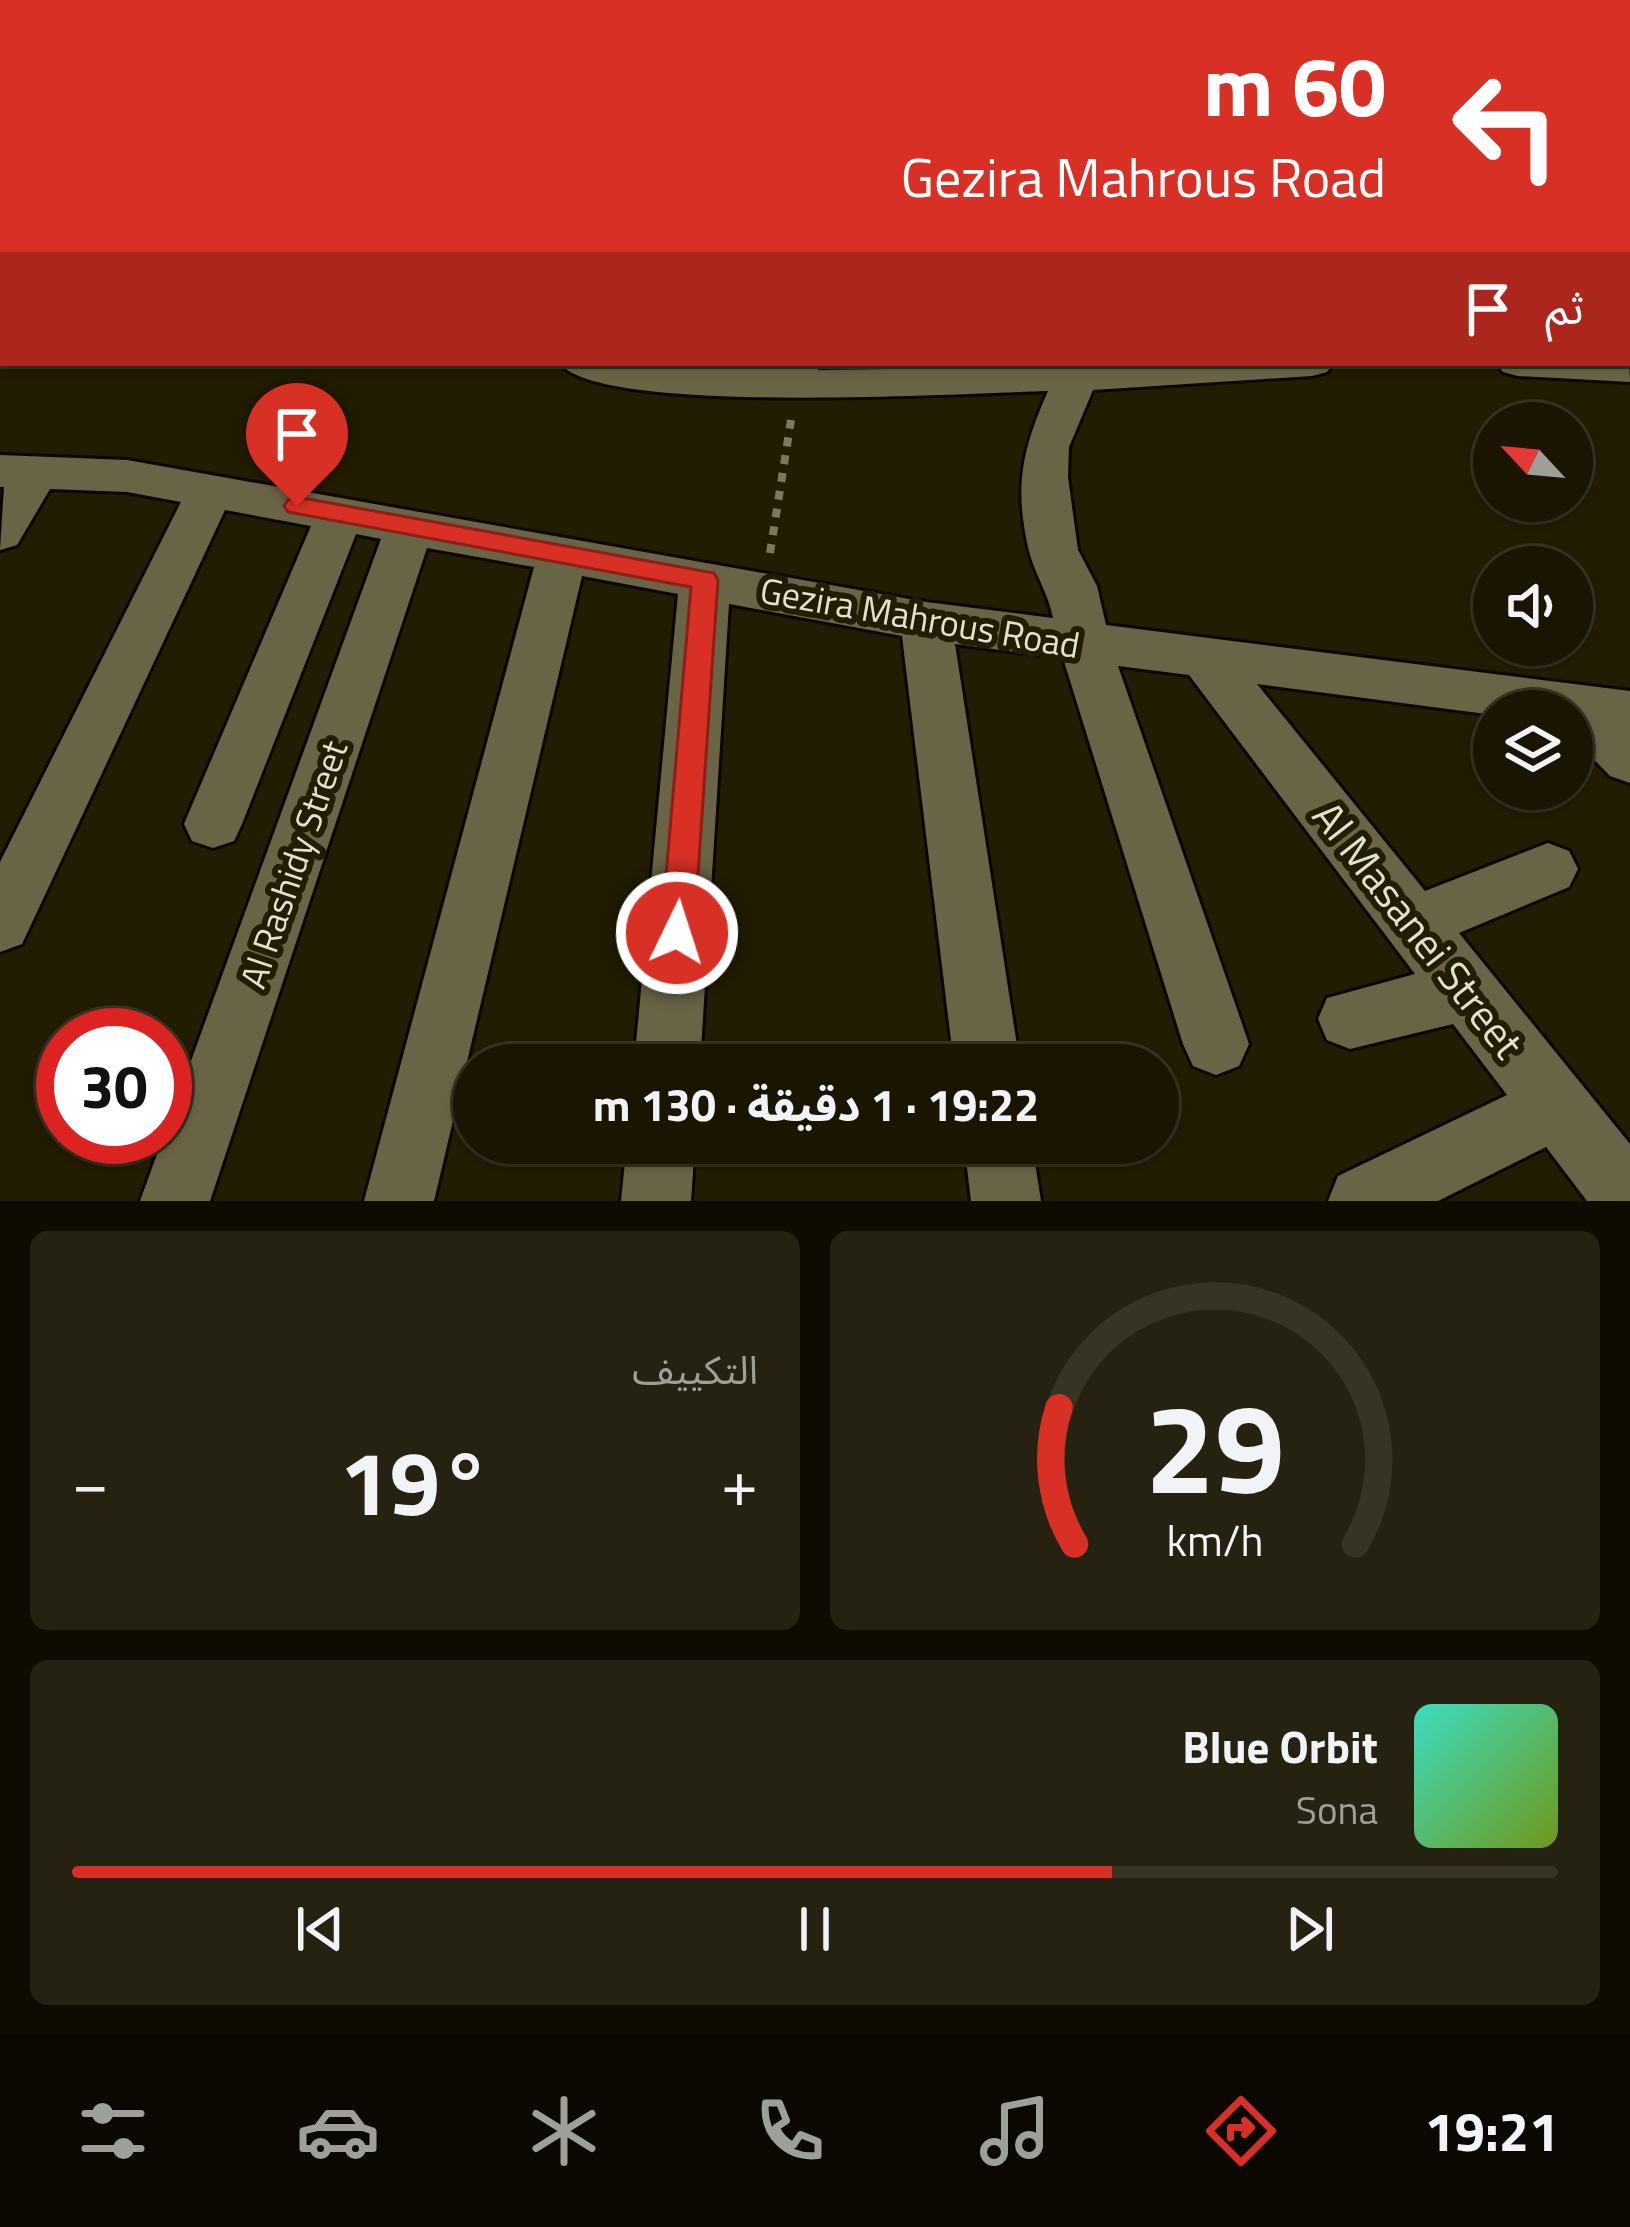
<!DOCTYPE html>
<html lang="ar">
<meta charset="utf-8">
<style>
body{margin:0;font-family:"Titillium Web","Noto Sans Arabic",sans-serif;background:#262211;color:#f1f3f6;direction:rtl;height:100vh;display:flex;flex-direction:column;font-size:45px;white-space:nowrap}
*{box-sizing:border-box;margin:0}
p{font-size:39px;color:#9f9f99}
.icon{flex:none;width:66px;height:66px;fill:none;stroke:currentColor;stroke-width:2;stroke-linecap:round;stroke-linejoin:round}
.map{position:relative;height:1201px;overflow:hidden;direction:ltr}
.drawer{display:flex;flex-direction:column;gap:30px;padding:30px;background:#0e0c01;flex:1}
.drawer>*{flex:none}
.banner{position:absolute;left:0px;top:0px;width:1632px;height:366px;box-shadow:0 3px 9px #0004,0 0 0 3px #373424;direction:rtl;background:#d93025;color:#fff;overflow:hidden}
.needle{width:78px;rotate:296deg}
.controls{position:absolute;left:1473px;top:402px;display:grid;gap:24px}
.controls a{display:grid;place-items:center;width:120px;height:120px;border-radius:50%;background:#191502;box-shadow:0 3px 9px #0004,0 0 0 3px #373424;font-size:60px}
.speed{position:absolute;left:36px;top:1008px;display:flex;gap:24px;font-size:60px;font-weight:700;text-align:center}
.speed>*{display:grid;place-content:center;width:156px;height:156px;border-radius:50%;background:#191502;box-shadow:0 3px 9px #0004,0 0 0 3px #373424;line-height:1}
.speed .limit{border:18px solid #d22;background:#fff;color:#111}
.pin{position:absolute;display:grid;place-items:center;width:102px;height:102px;color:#fff;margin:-123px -51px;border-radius:50% 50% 50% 0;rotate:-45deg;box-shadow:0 0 12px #0007}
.pin .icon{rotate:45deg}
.me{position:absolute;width:132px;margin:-66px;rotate:4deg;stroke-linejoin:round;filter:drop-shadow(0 0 9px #0008)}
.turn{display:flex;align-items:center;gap:42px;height:252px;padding:0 48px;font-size:54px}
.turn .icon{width:156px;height:156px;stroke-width:2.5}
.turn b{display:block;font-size:84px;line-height:102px}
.then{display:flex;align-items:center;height:114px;padding:0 48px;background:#0003;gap:24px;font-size:45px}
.big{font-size:90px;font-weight:700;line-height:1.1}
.drawer .card{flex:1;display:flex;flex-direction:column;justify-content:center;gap:18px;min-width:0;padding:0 42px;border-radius:18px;background:#262211}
.drawer .dial{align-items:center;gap:0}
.dial svg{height:312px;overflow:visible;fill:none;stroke:#373424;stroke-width:7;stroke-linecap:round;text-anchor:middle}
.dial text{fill:#f1f3f6;stroke:none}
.song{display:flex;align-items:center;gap:36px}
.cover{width:144px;height:144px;border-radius:18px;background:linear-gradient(135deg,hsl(170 70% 55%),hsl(80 70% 35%))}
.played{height:12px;border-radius:6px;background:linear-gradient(90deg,#d93025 70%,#373424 70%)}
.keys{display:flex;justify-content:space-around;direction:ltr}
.heat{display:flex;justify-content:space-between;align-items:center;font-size:66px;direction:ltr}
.drawer .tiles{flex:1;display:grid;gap:30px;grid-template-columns:1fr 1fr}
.card:last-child{grid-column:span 2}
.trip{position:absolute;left:453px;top:1044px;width:726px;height:120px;border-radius:60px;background:#191502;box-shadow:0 3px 9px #0004,0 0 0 3px #373424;font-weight:700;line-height:120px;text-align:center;direction:rtl}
.tabs{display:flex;height:192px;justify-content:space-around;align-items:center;background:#0a0801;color:#9f9f99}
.tabs .icon{width:84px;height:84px}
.tabs .on{color:#d93025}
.tabs b{font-size:54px;color:#f1f3f6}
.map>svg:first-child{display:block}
</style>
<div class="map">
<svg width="1630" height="1201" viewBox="0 0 1630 1201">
<rect width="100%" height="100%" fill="#211c02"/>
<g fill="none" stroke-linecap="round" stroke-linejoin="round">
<defs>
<g id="minor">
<path d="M12,0h32l-34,3z"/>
<path d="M269,0h32l-34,3z"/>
<path d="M972,0h34l2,3h-34z"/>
<rect x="1399" y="0" width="32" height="3"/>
<path d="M1594,0h36v5l-34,-2z"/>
<rect x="0" y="85" width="3" height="20"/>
<rect x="1629" y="108" width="1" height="22"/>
<rect x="0" y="283" width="3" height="24"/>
<path d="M3,324v29l-3,1v-29z"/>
<path d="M1629,355l1,27 -112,-6 -15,-4 -7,-9h133z"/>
<path d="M560,363l215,6 -1,-6h44v7l516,-7 -7,9 -15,4 -219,14 -24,57 -1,30 10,73 19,36 9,39 524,66v92l-20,-7 -38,-39v-26h-78v4l-237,-31 168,207 123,-48 21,8 9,18 -9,18 -110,46 171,211v57h-43l-41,-54 -108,54h-110l10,-25 169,-81 -54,-71 -103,25 -23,-9 -9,-21 9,-21 88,-24 -226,-299 -71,-9 131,378 -10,22 -23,9 -23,-9 -10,-22 -120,-386 -108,-14 65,421h-66l-52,-429 -173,-32 -29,461h-66l44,-471 -96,-18 -148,625h-70l170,-634 -107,-19 -217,653h-70l241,-662 -25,-5 -114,290 -8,17 -21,7 -21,-7 -8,-17 127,-298 -86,-16 -203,434 -22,8v-90l181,-360 -54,-10 -77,-3 -33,56 -17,5 4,-63h-4v-32l127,5 799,142 127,16c-5,-26 -20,-47 -25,-71 -14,-63 -5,-99 20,-156 -76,2 -452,25 -488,-28z"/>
<path d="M627,1143h68l-4,58h-70z"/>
<path d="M964,1143h68l9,58h-70z"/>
</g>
</defs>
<use href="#minor" stroke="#0b0600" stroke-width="6"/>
<path stroke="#7b7761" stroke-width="8" stroke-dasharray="9 9" stroke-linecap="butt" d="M770,553l21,-133"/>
<use href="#minor" fill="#696446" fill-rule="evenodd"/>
</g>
<path fill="#d93025" stroke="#8d1f18" stroke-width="3" d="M297,497l417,76 4,7 -24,353 -5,10 -12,4 -12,-4 -4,-10 30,-346 -403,-75 -4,-6 4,-6z"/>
<g text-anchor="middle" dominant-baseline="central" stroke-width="12" stroke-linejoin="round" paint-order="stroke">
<g font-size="36" fill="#e2e0cf" stroke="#211c02">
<text transform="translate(920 617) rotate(10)">Gezira Mahrous Road</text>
<text transform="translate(293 864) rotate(-71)">Al Rashidy Street</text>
</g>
<g font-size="42" fill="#e2e0cf" stroke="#211c02">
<text transform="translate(1419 929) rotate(52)">Al Masanei Street</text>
</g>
</g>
</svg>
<div class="controls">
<a><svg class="needle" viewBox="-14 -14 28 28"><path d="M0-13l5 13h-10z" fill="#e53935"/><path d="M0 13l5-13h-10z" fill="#9f9f99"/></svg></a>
<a><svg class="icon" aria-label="sound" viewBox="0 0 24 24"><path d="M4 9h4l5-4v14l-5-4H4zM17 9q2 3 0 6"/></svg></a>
<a><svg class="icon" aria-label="layers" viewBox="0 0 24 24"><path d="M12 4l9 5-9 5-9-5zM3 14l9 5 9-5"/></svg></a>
</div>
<div class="speed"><div class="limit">30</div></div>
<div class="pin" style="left:297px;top:506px;background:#d93025"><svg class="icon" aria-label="arrive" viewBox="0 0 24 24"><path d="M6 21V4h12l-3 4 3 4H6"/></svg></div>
<svg class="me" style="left:677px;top:933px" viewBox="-20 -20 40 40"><circle r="17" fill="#d93025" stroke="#fff" stroke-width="3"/><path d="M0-11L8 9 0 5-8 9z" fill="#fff"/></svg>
<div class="trip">19:22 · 1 دقيقة · 130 m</div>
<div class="banner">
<div class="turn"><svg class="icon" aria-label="left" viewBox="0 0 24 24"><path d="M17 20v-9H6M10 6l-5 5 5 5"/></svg><div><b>60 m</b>Gezira Mahrous Road</div></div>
<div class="then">ثم<svg class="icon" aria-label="arrive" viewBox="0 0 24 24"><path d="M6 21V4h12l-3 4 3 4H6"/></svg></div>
</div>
</div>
<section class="drawer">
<div class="tiles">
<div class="card dial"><svg viewBox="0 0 100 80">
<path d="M14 69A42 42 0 1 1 86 69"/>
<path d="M14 69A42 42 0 0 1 10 34" stroke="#d93025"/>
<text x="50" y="56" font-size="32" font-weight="700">29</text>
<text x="50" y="72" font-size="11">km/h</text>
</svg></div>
<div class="card"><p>التكييف</p>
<div class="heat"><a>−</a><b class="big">19°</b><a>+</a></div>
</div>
<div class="card">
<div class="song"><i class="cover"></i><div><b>Blue Orbit</b><p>Sona</p></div></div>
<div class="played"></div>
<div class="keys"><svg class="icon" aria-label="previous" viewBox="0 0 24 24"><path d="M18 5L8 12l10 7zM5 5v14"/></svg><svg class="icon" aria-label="pause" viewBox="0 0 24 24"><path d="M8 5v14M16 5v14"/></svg><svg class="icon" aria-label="next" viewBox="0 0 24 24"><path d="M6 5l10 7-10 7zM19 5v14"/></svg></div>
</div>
</div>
</section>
<nav class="tabs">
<b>19:21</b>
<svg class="icon on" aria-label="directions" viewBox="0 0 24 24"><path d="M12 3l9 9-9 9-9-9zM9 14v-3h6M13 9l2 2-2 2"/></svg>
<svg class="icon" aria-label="music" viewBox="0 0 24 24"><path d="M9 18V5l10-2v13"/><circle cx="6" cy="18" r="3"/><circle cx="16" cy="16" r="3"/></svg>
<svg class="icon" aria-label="phone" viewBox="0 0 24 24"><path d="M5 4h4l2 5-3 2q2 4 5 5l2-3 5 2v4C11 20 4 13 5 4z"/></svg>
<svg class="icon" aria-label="climate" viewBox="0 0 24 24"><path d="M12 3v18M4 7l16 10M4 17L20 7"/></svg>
<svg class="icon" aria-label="car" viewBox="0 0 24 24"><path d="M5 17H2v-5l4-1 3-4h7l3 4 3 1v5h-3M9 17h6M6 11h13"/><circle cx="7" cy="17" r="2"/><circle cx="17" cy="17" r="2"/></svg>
<svg class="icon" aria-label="filters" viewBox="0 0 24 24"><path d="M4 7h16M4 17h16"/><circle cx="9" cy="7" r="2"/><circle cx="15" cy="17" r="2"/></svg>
</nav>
